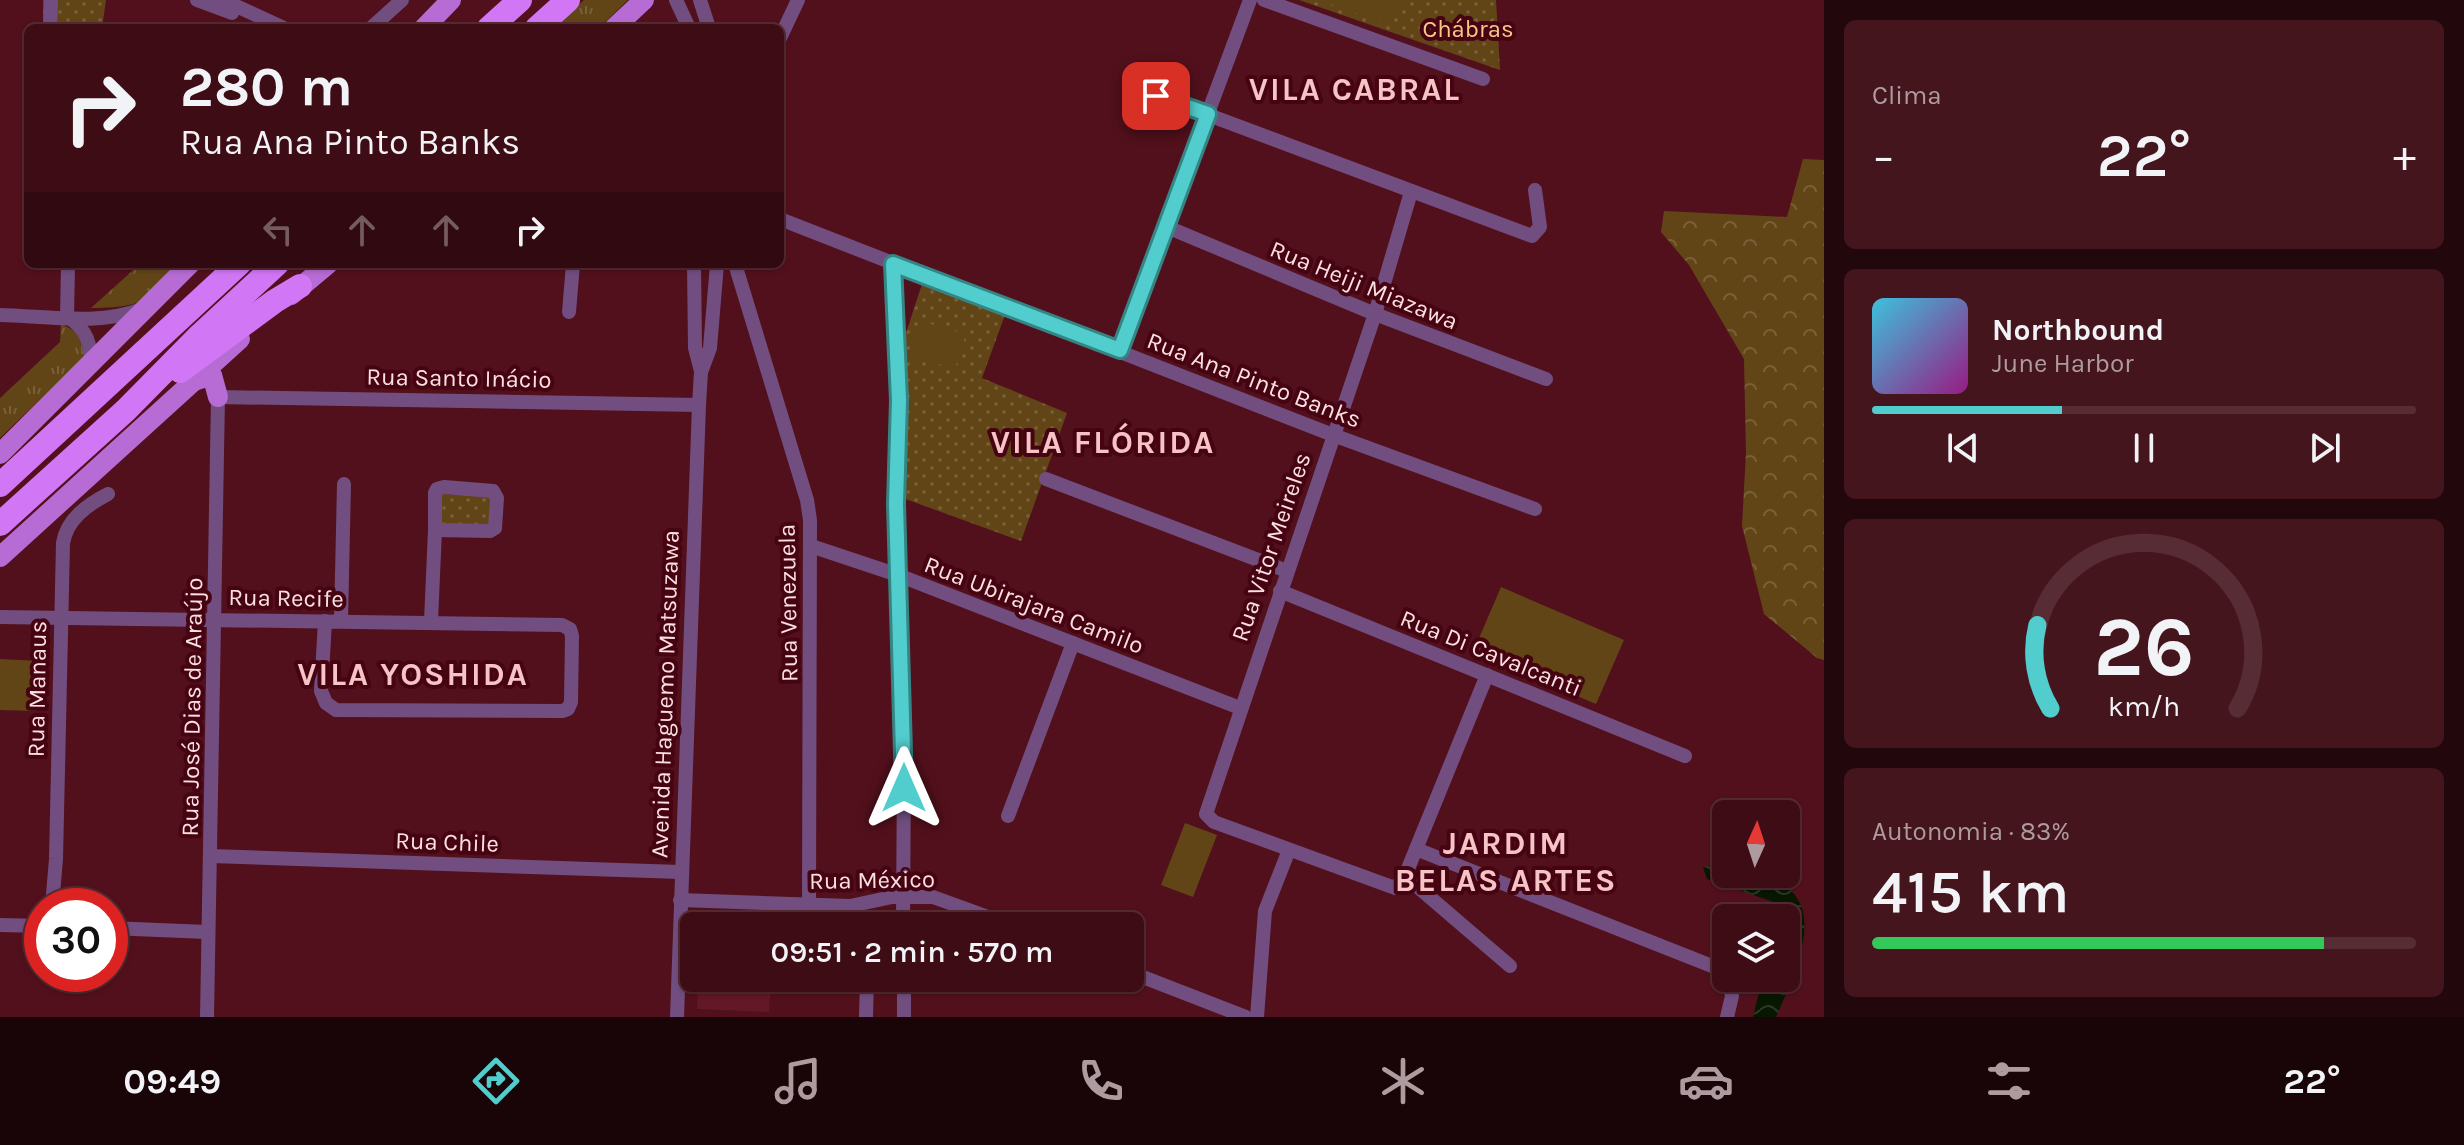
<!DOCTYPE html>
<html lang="pt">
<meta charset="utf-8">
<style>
body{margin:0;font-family:Karla,sans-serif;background:#45151e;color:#f1f3f6;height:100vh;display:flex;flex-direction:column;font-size:30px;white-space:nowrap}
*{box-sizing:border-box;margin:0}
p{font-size:26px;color:#ad9ba0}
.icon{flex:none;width:44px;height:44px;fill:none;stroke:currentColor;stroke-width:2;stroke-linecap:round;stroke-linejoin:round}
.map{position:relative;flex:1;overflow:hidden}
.drawer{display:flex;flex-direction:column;gap:20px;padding:20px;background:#22070c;width:640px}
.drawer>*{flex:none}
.hud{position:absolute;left:24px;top:24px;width:760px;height:244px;border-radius:12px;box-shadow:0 2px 6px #0004,0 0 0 2px #572c34;background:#3e0c15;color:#f1f3f6;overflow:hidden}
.needle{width:52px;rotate:3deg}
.tools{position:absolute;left:1712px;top:800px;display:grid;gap:16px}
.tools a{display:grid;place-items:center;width:88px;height:88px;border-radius:12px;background:#3e0c15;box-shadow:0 2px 6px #0004,0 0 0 2px #572c34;font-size:40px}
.speed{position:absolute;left:24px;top:888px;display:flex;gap:16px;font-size:40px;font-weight:700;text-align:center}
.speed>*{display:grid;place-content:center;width:104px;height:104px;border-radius:50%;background:#3e0c15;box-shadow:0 2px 6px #0004,0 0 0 2px #572c34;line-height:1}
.speed .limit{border:12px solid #d22;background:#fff;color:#111}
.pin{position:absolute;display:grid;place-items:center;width:68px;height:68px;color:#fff;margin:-34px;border-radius:16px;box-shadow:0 4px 12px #0006}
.me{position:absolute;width:88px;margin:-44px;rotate:0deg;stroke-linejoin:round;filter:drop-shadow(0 0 6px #0008)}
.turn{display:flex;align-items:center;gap:28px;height:168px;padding:0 24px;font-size:36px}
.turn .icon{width:104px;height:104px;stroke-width:2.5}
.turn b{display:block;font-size:56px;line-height:68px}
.lanes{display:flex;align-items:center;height:76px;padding:0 24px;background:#0003;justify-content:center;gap:40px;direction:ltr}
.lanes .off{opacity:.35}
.big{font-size:60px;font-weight:600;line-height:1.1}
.drawer .card{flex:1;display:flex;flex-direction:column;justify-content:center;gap:12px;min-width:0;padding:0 28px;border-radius:12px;background:#45151e}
.drawer .dial{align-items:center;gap:0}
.dial svg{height:208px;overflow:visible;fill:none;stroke:#572c34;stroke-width:7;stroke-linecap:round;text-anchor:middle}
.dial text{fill:#f1f3f6;stroke:none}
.song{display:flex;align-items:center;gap:24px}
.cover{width:96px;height:96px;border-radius:12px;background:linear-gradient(135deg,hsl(190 70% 55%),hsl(310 70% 35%))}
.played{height:8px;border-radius:4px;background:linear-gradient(90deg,#52cdcd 35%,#572c34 35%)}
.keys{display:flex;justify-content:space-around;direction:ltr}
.heat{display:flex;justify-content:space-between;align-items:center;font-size:44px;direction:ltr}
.charge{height:12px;border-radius:6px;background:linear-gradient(90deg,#34c759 83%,#572c34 0)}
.trip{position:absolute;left:680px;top:912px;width:464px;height:80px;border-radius:12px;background:#3e0c15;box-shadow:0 2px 6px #0004,0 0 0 2px #572c34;font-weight:600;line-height:80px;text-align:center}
.menu{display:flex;height:128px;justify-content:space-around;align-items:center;background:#190508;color:#ad9ba0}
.menu .icon{width:56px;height:56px}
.menu .current{color:#52cdcd}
.menu b{font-size:36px;color:#f1f3f6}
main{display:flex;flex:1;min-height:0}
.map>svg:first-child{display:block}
</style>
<main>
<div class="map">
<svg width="1824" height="1017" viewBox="0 0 1824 1017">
<defs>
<pattern id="grass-tufts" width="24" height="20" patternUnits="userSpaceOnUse" patternTransform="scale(2)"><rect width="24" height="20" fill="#624517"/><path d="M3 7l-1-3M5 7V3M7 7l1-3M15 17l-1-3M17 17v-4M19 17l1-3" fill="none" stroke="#796038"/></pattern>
<pattern id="forest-crowns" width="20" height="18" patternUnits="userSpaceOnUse" patternTransform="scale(2)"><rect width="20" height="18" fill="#624517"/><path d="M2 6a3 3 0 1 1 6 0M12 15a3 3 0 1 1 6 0" fill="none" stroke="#796038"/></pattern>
<pattern id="park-dots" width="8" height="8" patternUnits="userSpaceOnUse" patternTransform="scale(2)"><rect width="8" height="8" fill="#624517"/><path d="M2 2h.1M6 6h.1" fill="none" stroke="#796038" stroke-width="1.8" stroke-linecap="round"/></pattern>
<pattern id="water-waves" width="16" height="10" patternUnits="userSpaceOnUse" patternTransform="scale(2)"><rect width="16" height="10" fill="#071700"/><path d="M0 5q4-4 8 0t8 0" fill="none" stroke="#2c3825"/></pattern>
</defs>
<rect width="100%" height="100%" fill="#52101c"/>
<path fill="#621826" d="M698,978l73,3 -2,31 -72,-3z"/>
<g fill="url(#grass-tufts)">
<path d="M584,0h44l-29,28h-45z"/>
<path d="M140,264h44c-38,38 -38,43 -93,44z"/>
<path d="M61,324c16,6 23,17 22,34l-83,80v-40l60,-56z"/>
</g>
<path fill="url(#forest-crowns)" d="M1803,159l21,1v500l-7,-2 -53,-44 -22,-88 4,-74 -2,-93 -55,-94 -28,-33 3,-21 123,6z"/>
<g fill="url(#park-dots)">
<path d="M43,0h63l-4,28h-59z"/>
<path d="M1299,0h197l4,70z"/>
<path d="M923,281l83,31 -24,66 85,35 -46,128 -121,-44 5,-161z"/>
<path d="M441,494l49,2v29l-51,-1z"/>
</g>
<g fill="#624517">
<path d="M1318,0h81l-9,25z"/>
<path d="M920,321l46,13 -11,35 -45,-13z"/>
<path d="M1501,587l123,53 -28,64 -123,-52z"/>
<path d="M0,659l38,2 -2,50 -36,-1z"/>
<path d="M1185,823l32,12 -24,62 -32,-12z"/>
</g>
<path fill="url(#water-waves)" d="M1720,863l6,1v10c98,0 91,55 50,143h-23l5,-21 9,-18h19v-41l6,-12 -1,-17 -84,-29 -4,-12z"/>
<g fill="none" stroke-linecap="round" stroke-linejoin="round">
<g stroke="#724e80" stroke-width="14">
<path d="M197,0l35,13"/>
<path d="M223,0l61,28"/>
<path d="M676,0l13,28"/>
<path d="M700,0l9,28"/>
<path d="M1264,0l219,79"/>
<path d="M50,28l1,-28"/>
<path d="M371,28l31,-28"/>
<path d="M780,38l18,-38"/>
<path d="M1131,86l401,150 8,-9 -5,-37"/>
<path d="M1411,192l-36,122 -169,500 8,8 181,66 10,-12 82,-201"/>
<path d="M780,219l553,216 202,74"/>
<path d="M1167,227l208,87 171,65"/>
<path d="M694,264l1,84 6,23"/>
<path d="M735,264l72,236 3,20 -1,384"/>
<path d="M893,264l6,136 -3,104 8,257 -1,165"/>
<path d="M569,312l4,-48"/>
<path d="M0,315c46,1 99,11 142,-6"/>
<path d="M67,317l1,-53"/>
<path d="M68,317c19,13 24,27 22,50"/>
<path d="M1120,350l130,-350"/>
<path d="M1046,479l241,92"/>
<path d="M444,487l49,4 4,7 -2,30 -5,3 -55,-1v-37l2,-4z"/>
<path d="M811,546l87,29 342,133"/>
<path d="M1280,591l405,165"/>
<path d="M0,617l562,8 8,4 2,7 -1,66 -3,7 -6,2 -226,-1 -10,-7 -5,-12 4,-70"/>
<path d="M341,621l3,-137"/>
<path d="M431,621l4,-91"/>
<path d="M1008,816l65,-173"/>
<path d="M1416,849l301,119 9,7"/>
<path d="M211,856l469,16"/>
<path d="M1405,876l105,90"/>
<path d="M680,900l170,6 42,-9h41l80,29"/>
<path d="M52,906l4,-47 7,-316c4,-24 24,-38 45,-49"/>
<path d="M845,906l10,20"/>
<path d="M0,925l42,1"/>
<path d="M110,928l97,4"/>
<path d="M1130,972l116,45"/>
<path d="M904,978v39"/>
<path d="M207,1017l11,-620 481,8"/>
<path d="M677,1017l22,-612 2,-33 9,-24 7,-84"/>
<path d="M866,1017l1,-39"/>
<path d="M1257,1017l8,-106 24,-61"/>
<path d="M1727,1017l5,-21 -4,-18"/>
</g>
<g stroke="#b66cd4" stroke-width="20">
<path d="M424,28l27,-28"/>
<path d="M614,28l30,-28"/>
<path d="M291,295l37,-31"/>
<path d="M194,381l18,-6 6,22"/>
<path d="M0,454l190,-190"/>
<path d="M0,557l240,-218"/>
</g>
<g stroke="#d176f5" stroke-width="24">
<path d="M489,28l31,-28"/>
<path d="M537,28l31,-28"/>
<path d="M180,371l95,-70 25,-15"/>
<path d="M0,485l239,-221"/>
<path d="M0,524l126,-114 74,-75 77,-71"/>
</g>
</g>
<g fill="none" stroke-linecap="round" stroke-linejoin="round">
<defs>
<path id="route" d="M904,788l-8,-284 3,-104 -6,-136 227,86 88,-236 -52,-18"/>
</defs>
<use href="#route" stroke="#358585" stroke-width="20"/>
<use href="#route" stroke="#52cdcd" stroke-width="14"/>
</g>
<g text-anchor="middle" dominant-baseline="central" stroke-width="8" stroke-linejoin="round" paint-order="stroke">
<g font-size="24" fill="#f7c785" stroke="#460312">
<text x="1468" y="29">Chábras</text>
</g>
<g font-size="24" fill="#fae0e1" stroke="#460312">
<text transform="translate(1364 285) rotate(22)">Rua Heiji Miazawa</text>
<text transform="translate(459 378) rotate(1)">Rua Santo Inácio</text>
<text transform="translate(1254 380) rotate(21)">Rua Ana Pinto Banks</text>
<text transform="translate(1271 547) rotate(-71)">Rua Vitor Meireles</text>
<text transform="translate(286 598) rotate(1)">Rua Recife</text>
<text transform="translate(788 603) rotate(-91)">Rua Venezuela</text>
<text transform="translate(1034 605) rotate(21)">Rua Ubirajara Camilo</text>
<text transform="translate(1491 653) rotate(22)">Rua Di Cavalcanti</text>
<text transform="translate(37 689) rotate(-89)">Rua Manaus</text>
<text transform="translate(665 694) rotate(-88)">Avenida Haguemo Matsuzawa</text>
<text transform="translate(192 707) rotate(-89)">Rua José Dias de Araújo</text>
<text transform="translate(447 842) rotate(2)">Rua Chile</text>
<text transform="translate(872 880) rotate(-1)">Rua México</text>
</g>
<g font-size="32" font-weight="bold" letter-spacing="2" fill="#f6c3c6" stroke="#460312">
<text x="1355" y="89">VILA CABRAL</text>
<text x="1103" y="442">VILA FLÓRIDA</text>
<text x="413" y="674">VILA YOSHIDA</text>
<text x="1506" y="843">JARDIM<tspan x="1506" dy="37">BELAS ARTES</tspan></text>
</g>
</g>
</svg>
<div class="tools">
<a><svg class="needle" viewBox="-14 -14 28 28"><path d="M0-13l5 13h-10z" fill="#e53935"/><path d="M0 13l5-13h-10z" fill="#ad9ba0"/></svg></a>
<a><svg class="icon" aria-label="layers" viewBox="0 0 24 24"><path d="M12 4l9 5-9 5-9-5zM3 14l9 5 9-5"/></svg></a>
</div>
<div class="speed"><div class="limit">30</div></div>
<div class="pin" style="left:1156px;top:96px;background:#d93025"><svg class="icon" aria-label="arrive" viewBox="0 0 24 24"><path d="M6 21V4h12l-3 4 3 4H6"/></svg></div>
<svg class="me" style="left:904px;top:788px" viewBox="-20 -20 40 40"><path d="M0-17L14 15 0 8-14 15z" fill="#52cdcd" stroke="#fff" stroke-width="4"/></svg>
<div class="trip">09:51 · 2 min · 570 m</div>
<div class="hud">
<div class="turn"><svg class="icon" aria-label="right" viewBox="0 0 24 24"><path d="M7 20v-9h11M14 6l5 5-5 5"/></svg><div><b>280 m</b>Rua Ana Pinto Banks</div></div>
<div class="lanes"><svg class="icon off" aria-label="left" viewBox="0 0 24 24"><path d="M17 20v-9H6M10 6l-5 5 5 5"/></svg><svg class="icon off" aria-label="ahead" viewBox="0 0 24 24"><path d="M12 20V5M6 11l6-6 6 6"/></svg><svg class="icon off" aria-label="ahead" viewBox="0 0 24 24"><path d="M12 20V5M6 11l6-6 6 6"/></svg><svg class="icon" aria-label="right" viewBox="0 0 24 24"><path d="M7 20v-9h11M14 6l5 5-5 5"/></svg></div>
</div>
</div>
<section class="drawer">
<div class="card"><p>Clima</p>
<div class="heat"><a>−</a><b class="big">22°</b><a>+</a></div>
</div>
<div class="card">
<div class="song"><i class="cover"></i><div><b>Northbound</b><p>June Harbor</p></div></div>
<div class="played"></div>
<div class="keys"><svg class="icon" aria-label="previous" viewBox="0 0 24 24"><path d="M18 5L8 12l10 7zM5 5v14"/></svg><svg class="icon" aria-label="pause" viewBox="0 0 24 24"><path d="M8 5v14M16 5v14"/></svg><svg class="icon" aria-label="next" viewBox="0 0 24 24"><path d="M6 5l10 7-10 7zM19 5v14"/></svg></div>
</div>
<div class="card dial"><svg viewBox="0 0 100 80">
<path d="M14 69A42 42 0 1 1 86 69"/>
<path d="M14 69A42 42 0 0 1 9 37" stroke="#52cdcd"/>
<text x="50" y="56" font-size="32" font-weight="700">26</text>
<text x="50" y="72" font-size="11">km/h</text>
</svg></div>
<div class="card"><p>Autonomia · 83%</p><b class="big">415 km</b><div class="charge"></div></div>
</section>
</main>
<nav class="menu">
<b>09:49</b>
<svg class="icon current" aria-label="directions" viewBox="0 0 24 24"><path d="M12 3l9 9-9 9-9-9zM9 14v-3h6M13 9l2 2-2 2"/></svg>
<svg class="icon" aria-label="music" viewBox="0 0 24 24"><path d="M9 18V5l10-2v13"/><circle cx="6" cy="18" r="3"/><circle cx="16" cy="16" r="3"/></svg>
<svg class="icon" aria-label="phone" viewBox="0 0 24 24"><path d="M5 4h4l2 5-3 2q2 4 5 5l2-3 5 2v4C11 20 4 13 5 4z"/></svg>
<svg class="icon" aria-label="climate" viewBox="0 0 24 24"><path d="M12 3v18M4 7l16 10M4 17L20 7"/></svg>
<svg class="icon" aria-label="car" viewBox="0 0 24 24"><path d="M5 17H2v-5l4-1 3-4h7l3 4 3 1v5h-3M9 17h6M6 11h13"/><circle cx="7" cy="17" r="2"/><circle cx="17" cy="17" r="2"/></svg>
<svg class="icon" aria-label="filters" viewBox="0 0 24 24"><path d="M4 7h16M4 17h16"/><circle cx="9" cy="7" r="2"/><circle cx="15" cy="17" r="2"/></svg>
<b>22°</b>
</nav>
